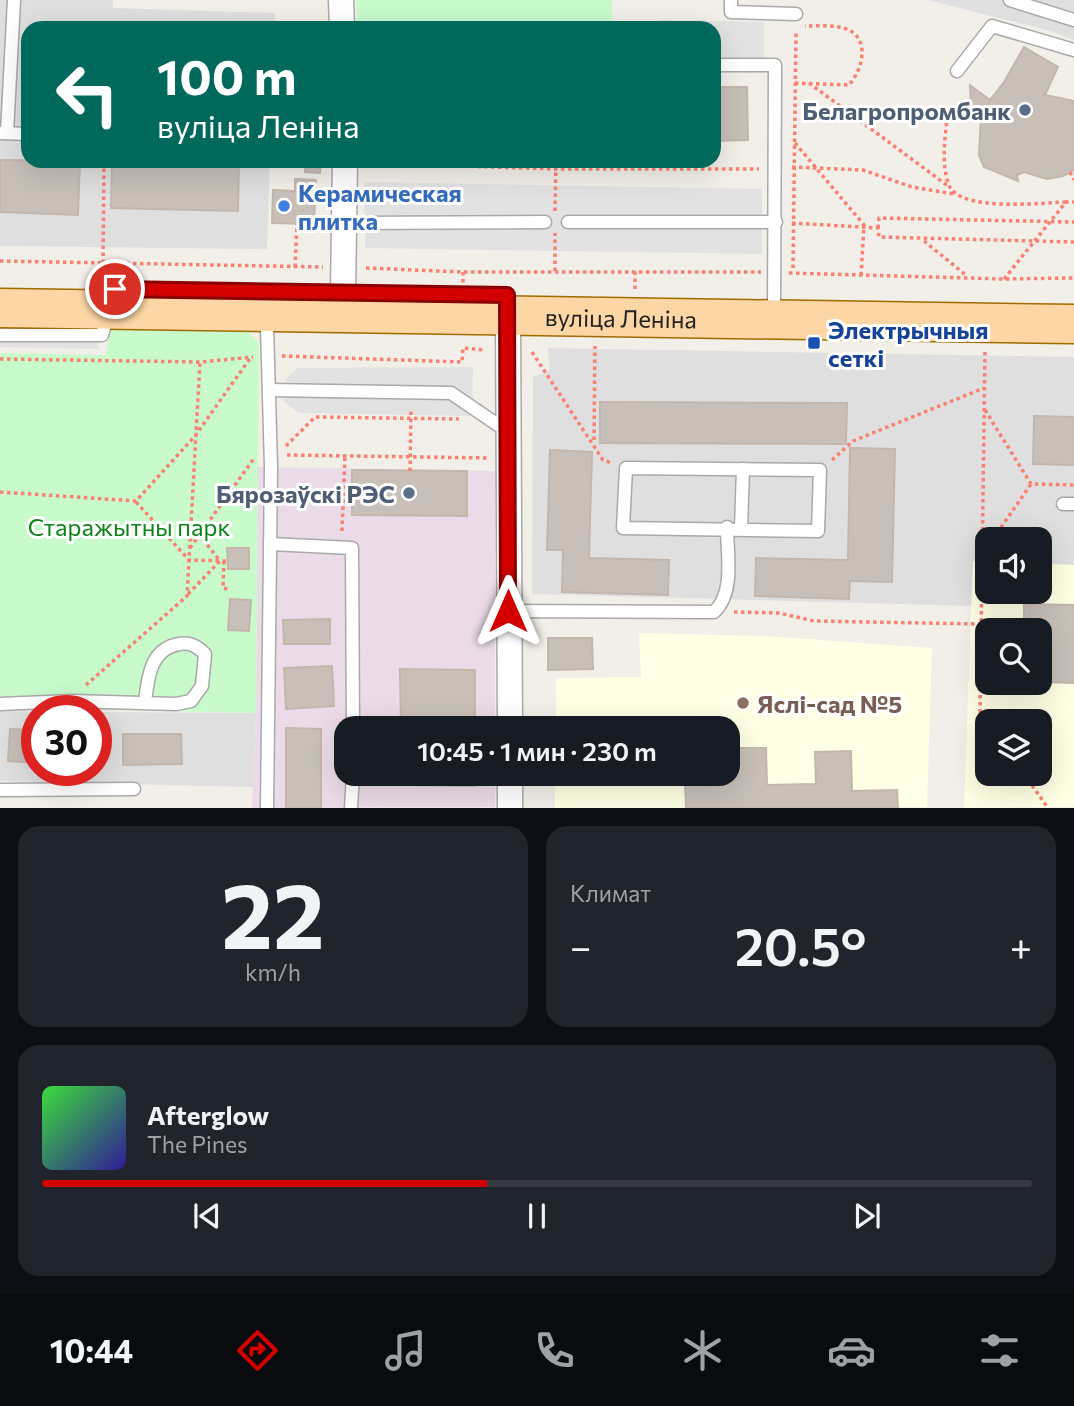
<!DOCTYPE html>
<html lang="ru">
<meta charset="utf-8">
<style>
body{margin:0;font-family:Commissioner,sans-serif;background:#20242c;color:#f1f3f6;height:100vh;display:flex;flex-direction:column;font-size:26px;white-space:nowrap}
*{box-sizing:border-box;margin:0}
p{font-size:23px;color:#9ea1a6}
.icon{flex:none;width:38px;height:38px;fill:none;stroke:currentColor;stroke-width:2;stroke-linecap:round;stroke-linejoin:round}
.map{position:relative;height:808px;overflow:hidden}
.panel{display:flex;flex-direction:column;gap:18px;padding:18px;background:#0d0f14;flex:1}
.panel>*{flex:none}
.guide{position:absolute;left:21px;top:21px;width:700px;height:147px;border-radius:21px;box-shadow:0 7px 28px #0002;background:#00695c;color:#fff;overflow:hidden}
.tools{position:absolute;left:975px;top:527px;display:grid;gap:14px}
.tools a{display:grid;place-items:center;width:77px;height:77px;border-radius:14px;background:#171b24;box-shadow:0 7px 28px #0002;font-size:35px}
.speed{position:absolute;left:21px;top:695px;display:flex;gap:14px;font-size:35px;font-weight:700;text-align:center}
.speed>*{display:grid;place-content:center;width:91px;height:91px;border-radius:50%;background:#171b24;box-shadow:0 7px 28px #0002;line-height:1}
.speed .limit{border:10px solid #d22;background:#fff;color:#111}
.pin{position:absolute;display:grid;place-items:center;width:60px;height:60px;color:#fff;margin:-30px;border:4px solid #fff;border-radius:50%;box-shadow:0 2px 7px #0007}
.me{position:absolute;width:77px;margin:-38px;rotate:0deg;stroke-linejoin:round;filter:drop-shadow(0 0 5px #0008)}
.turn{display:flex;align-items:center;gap:24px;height:147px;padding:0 21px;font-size:32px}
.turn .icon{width:91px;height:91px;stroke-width:2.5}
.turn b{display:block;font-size:49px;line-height:60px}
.big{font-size:52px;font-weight:600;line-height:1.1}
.panel .card{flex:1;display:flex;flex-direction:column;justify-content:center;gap:10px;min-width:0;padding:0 24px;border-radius:21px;background:#20242c}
.panel .dial{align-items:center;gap:0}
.dial b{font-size:91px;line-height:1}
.song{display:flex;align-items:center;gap:21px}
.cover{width:84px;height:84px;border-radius:10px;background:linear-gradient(135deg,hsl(120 70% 55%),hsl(250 70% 35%))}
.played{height:7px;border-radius:4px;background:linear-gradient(90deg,#d40000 45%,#363941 45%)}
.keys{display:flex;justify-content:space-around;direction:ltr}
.heat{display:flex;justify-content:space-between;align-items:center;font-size:38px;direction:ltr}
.panel .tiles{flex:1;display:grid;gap:18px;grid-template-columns:1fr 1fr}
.card:last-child{grid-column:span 2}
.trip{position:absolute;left:334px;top:716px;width:406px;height:70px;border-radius:21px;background:#171b24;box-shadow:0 7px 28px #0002;font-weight:600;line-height:70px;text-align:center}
.menu{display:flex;height:112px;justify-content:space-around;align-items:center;background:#090b0e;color:#9ea1a6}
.menu .icon{width:49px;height:49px}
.menu .active{color:#d40000}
.menu b{font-size:32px;color:#f1f3f6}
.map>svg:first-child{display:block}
</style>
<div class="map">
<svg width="1074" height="808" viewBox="0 0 1074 808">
<rect width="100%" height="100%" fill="#f2efe9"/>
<g fill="#e0dfdf">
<path d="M0,0h113v8l162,5 -1,15h-246v133h242l-3,88 -267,-3z"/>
<path d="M928,0h146v40l-27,-10z"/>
<path d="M548,348l526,9v208l-34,-1v-25h-53v23h-14l-1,44 -440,-12 1,-217 17,-6z"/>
<path d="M0,711l37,1v58h59v-58l160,1 -3,74 -253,-6z"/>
</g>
<path fill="#ebdbe8" d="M257,467l238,4v257h-149v46h149v33l-243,1 4,-95z"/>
<g fill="#ffffe5" fill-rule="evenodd">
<path d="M973,561l14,1v30h53v-28l34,1v242l-110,1zM987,630h53v52h-53zM987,721h53v53h-53z"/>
<path d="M639,633l126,3 167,12 -5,159 -372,1v-34h173v-46h-172v-50l85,-1z"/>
</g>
<g fill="#c8facc">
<path d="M356,0h256v28h-254z"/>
<path d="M111,323h129l19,20 -3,370 -256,-6v-354l106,2z"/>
</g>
<g fill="#e2e2e2">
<path d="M659,20l105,2v51l-50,-1v-44h-55z"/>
<path d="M364,182l398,7v65l-397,-6z"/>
<path d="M0,321l97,2 2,26 -99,-2z"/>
<path d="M473,367l-1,49 -173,-3 -15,-12 2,-22 12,-11z"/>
</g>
<g fill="#c7bfb8" stroke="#c4b6ab" stroke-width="2">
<path d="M1024,47l34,20 -13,28 29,6v69l-11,6 -16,3 -23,-7 -7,3 1,6 -34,-14 -5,-12 2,-40 -10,-10 -1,-20 20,15 14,-18z"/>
<path d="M714,87h33l1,53 -34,1z"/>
<path d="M0,160l80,1 -2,54 -78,-3z"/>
<path d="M112,161h127l-1,50 -127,-3z"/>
<path d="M306,161h15l-1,12 -15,-1z"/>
<path d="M295,179l21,1 -2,44 -42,-1 1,-33 22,1z"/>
<path d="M600,402l247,1 -1,41 -246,-1z"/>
<path d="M1034,416l40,1v48l-41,-1z"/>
<path d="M850,448l45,1 -3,133 -42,-1 -1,18 -94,-3 1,-38 92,2z"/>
<path d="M550,450l42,2 -3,106 80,2 -1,35 -106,-3 1,-42h-16z"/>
<path d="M352,470l115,1v45l-115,-1z"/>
<path d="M227,548h22v21h-21z"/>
<path d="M230,599l21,1 -2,31 -21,-1z"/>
<path d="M1024,604l50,1v78l-34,-1v-52h-16z"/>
<path d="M330,619v25h-46l-1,-24z"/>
<path d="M548,638h44l1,31 -45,1z"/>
<path d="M332,666l2,40 -48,3 -2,-41z"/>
<path d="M400,669l75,1v58h-74z"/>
<path d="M286,728l35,1v79h-35z"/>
<path d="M10,729l27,1v33l-29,-2z"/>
<path d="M123,734h58l1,30 -59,1z"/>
<path d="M728,748h38l1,37 49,-1 -1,-32 36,-1 1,40 45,-1 1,18h-212l-1,-25 40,-1 -1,-8h4z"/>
<path d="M401,774h74v12l-74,-1z"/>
</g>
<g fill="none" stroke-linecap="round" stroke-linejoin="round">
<defs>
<g id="lane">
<path d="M731,0v12l65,2"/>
<path d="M1010,0l64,20"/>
<path d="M714,65h61l-1,251"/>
<path d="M957,71l35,-45 82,24"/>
<path d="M0,133l28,1"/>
<path d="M7,133l7,-133"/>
<path d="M568,222h208"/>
<path d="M346,223l199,-1"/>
<path d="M266,292l5,175 -4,341"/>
<path d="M0,335h102l13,-46"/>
<path d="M269,390l182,3 47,32 11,4"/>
<path d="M626,468l194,2 -2,61 -195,-3z"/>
<path d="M1063,504h11"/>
<path d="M741,528l2,-59"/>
<path d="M270,544l82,4 1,180"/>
<path d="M508,611l206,1c21,-19 13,-58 13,-85"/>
<path d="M0,704l71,-3 105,3 15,-3 11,-15 3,-32c-8,-8 -15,-12 -26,-10 -29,5 -31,34 -34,58"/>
<path d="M0,790l134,-1"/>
<path d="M351,808l2,-34"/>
</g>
<g id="street">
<path d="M341,0l1,28"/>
<path d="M343,293l2,-132"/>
<path d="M508,315l2,413"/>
<path d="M510,774v34"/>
</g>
<g id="primary">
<path id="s1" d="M0,308l1074,16"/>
</g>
</defs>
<use href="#lane" stroke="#a9a9a9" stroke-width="15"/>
<use href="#street" stroke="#a9a9a9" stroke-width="27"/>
<use href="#primary" stroke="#a06b00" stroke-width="41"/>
<g stroke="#fa8072" stroke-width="3.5" stroke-dasharray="3.5 3.5" stroke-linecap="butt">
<path d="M795,83l54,2c16,-18 22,-53 -10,-58 -10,-2 -23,-1 -34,-1"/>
<path d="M809,83l139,103"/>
<path d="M948,109c-2,24 -8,53 1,76 10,27 91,18 117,17"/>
<path d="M795,143l69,82 -3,51"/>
<path d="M365,163l191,6h203"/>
<path d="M792,167l71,3 49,17 42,7"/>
<path d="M1070,172l4,8"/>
<path d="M555,211l1,-50"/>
<path d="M792,223l86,5 1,9 195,5"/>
<path d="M297,228l25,1"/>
<path d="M878,228l1,-10 195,4"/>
<path d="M924,241l43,35"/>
<path d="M0,261l323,6"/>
<path d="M103,263l1,-102"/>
<path d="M295,267l2,-43"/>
<path d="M366,268l97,4h298"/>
<path d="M793,268l3,-237"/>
<path d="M555,271v-38"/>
<path d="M463,272v15"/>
<path d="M789,273l214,6 71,-1"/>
<path d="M1004,279l62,-77h8"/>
<path d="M635,289v-19"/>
<path d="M532,352l71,108 9,3"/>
<path d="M985,352l-5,360 7,9"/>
<path d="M282,356l180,6 1,-14 22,2"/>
<path d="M0,359l200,3 53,-5"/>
<path d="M985,410l46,74 43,1"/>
<path d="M594,440l1,-94"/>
<path d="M286,446l29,-29 144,2"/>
<path d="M287,455l202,3"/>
<path d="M832,460l21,-19 131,-53"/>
<path d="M410,471l1,-63"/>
<path d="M0,492l136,9 59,-65 56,-79"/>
<path d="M136,502l53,58 38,1"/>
<path d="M342,531l3,-75"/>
<path d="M993,539l38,-55"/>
<path d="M190,548l65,-91"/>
<path d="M224,561l-1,27 5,1"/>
<path d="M188,594l32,-33 -30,-38"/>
<path d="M734,612l45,1 35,8 166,3"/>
<path d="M86,685l101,-89 13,-234"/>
<path d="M98,772l4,-55"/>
<path d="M1024,774l24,34"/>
</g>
<use href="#lane" stroke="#fff" stroke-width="12"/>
<use href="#street" stroke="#fff" stroke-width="24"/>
<use href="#primary" stroke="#fcd6a4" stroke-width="38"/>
</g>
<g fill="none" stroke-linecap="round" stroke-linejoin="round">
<defs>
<path id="route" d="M115,289l392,6 1,316"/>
</defs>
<use href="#route" stroke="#8a0000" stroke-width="18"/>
<use href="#route" stroke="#d40000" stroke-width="12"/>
</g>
<g fill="#5c6f8a" stroke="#fff" stroke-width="2.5">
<circle cx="1025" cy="110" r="7"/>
<circle cx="409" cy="493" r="7"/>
</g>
<circle fill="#3f7fe0" stroke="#fff" stroke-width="2.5" cx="284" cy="206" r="7"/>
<rect fill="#1a4fb4" stroke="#fff" stroke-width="2.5" x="807" y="336" width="14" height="14" rx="3.5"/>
<circle fill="#8d6e63" stroke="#fff" stroke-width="2.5" cx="743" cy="703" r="7"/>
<g text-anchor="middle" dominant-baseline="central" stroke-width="6" stroke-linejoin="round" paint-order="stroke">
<g font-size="24" font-weight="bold" fill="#4e5e75" stroke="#fff" text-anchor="end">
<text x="1011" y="110">Белагропромбанк</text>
<text x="395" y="493">Бярозаўскі РЭС</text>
</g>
<g font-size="24" font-weight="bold" fill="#366cbe" stroke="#fff" text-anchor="start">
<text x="298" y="192">Керамическая<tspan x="298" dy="28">плитка</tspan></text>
</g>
<g font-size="24" fill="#222" stroke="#fff">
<text stroke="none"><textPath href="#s1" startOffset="621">вуліца Леніна</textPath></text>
</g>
<g font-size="24" font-weight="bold" fill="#164399" stroke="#fff" text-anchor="start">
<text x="828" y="329">Электрычныя<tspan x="828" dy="28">сеткі</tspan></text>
</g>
<g font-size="24" fill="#0c8416" stroke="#fff">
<text x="129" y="526">Старажытны парк</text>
</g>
<g font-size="24" font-weight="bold" fill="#785e54" stroke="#fff" text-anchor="start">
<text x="757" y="703">Яслі-сад №5</text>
</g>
</g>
</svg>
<div class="tools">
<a><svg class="icon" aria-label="sound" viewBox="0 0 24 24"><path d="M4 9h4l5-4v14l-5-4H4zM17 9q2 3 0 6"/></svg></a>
<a><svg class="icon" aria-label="search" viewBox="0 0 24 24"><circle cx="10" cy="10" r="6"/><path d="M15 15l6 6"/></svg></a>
<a><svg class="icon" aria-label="layers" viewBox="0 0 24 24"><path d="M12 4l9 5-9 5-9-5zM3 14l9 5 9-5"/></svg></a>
</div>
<div class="speed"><div class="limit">30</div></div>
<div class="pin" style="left:115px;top:289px;background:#d93025"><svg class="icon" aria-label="arrive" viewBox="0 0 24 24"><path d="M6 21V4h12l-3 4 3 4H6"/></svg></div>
<svg class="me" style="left:508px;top:611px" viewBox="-20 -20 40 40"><path d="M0-17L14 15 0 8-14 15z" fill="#d40000" stroke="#fff" stroke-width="4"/></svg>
<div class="trip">10:45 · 1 мин · 230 m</div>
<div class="guide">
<div class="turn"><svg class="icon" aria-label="left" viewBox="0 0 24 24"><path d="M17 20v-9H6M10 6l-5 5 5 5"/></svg><div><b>100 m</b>вуліца Леніна</div></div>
</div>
</div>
<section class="panel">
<div class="tiles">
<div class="card dial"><b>22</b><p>km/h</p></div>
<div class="card"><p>Климат</p>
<div class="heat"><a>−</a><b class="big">20.5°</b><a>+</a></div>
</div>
<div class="card">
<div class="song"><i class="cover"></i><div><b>Afterglow</b><p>The Pines</p></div></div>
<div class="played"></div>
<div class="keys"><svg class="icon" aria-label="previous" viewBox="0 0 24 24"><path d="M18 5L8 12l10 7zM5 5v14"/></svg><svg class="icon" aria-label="pause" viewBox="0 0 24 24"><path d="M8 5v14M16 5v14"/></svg><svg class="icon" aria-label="next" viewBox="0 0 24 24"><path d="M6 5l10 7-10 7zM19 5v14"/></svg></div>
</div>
</div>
</section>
<nav class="menu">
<b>10:44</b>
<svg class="icon active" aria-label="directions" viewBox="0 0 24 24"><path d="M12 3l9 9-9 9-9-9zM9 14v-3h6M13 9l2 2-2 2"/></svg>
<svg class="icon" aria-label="music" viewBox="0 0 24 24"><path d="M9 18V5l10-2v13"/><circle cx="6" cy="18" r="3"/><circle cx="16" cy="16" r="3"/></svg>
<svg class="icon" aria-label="phone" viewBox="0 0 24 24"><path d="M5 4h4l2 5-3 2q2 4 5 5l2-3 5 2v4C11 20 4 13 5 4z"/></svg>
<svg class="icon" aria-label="climate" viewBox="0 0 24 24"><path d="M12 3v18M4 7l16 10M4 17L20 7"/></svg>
<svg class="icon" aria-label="car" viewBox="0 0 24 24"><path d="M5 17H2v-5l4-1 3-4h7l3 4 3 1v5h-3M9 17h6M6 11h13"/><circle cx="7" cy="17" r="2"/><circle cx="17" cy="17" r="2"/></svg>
<svg class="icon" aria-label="filters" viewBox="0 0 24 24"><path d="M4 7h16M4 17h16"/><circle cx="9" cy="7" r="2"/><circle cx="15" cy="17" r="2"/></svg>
</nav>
